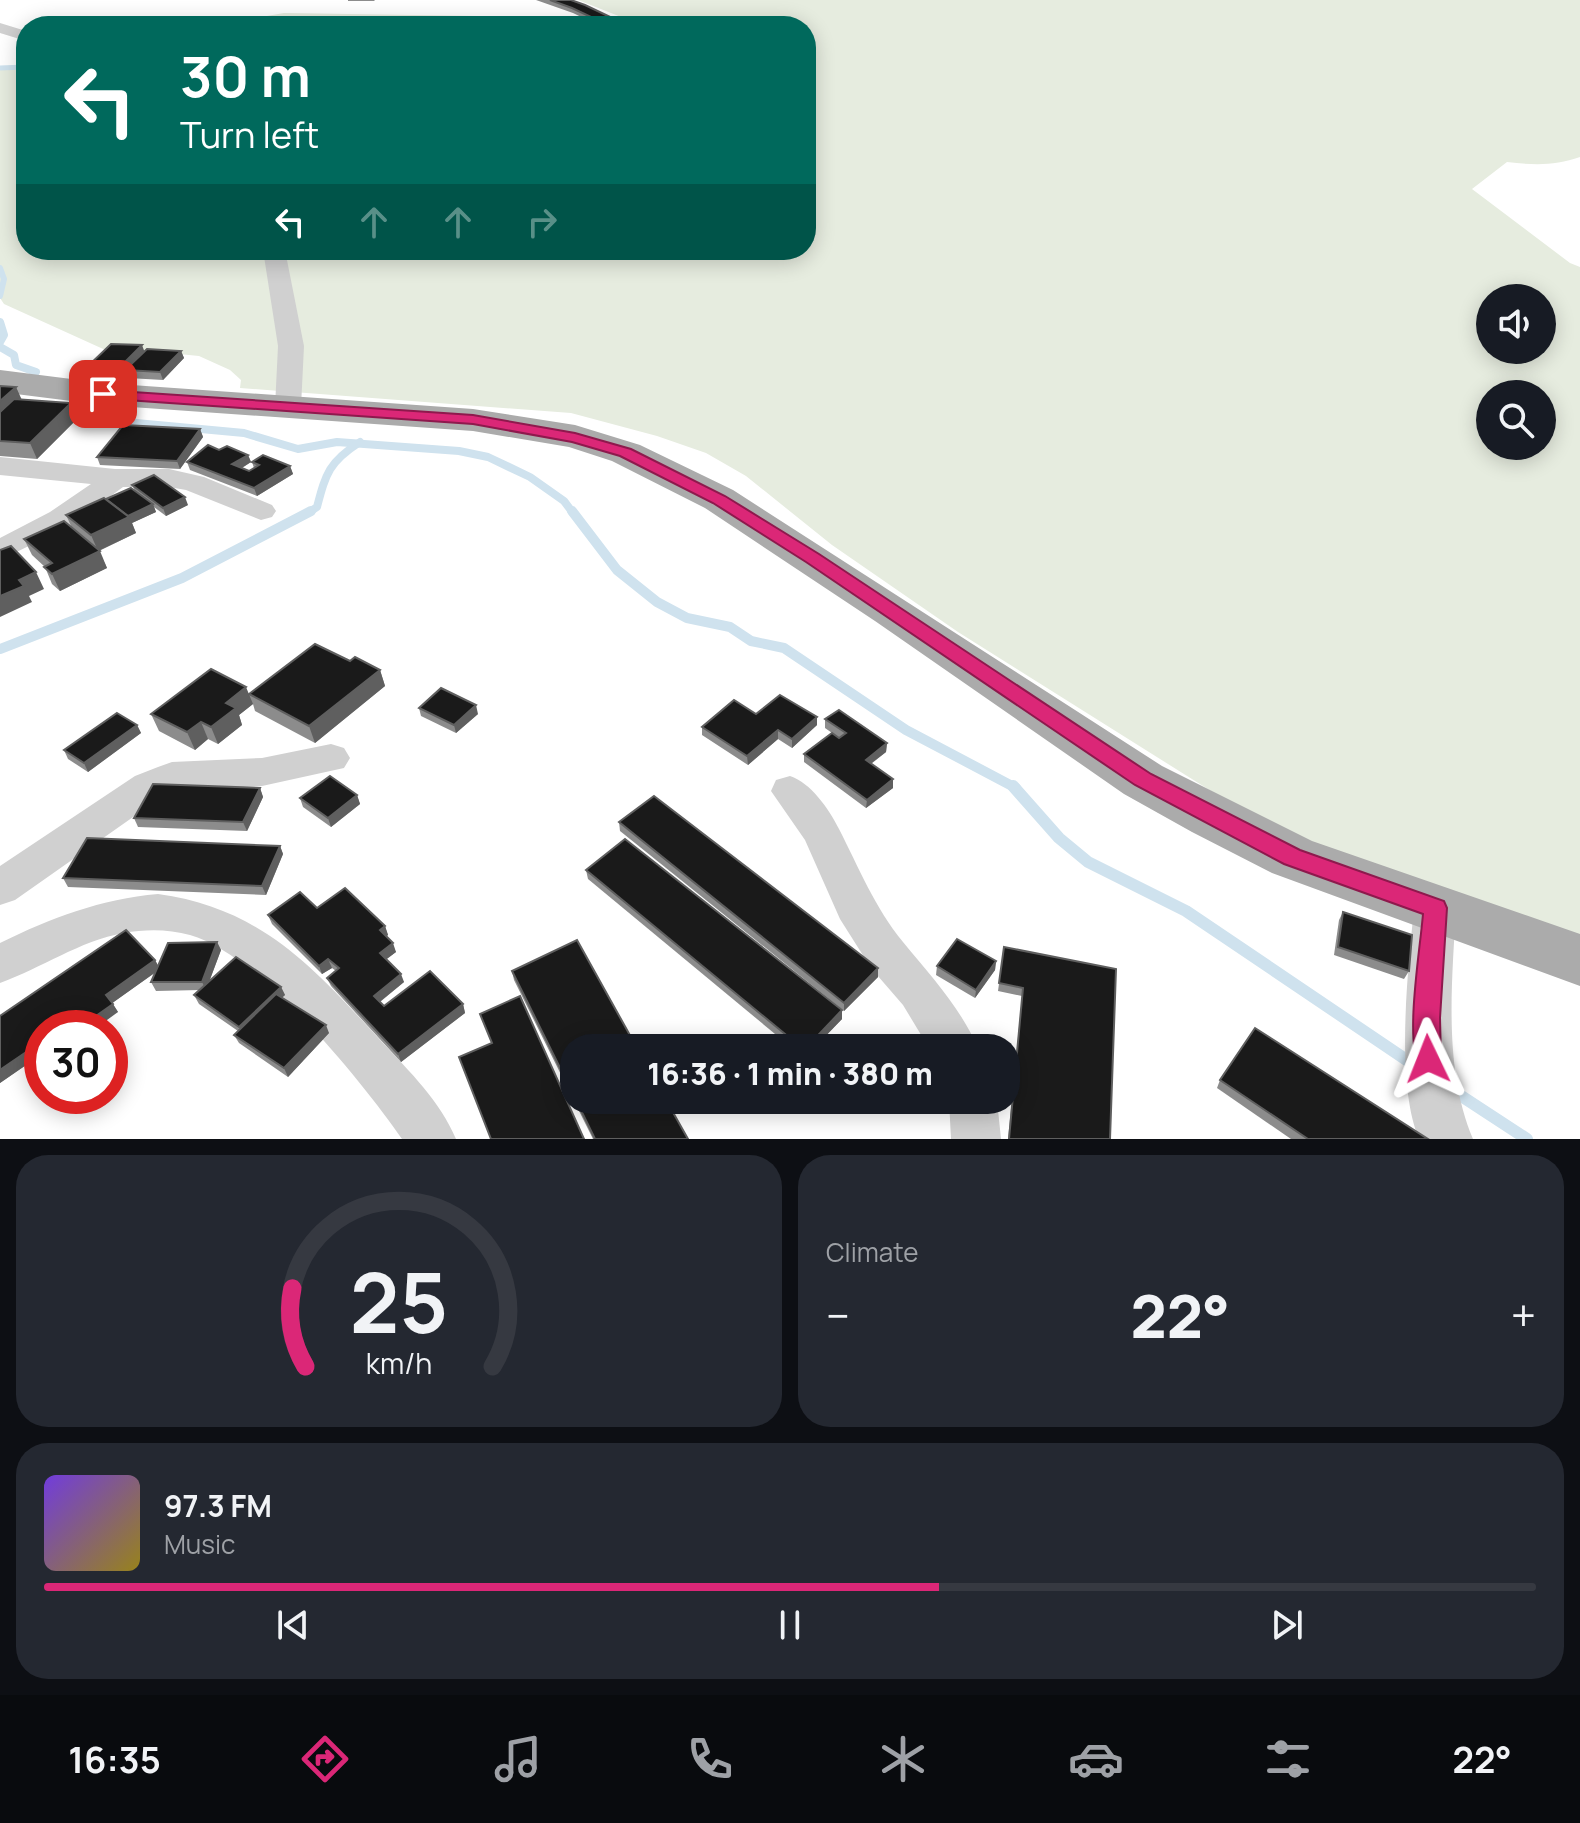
<!DOCTYPE html>
<meta charset="utf-8">
<style>
body{margin:0;font-family:Manrope,sans-serif;background:#242831;color:#f1f3f6;height:100vh;display:flex;flex-direction:column;font-size:30px;white-space:nowrap}
*{box-sizing:border-box;margin:0}
p{font-size:26px;color:#9ea1a6}
.icon{flex:none;width:44px;height:44px;fill:none;stroke:currentColor;stroke-width:2;stroke-linecap:round;stroke-linejoin:round}
.map{position:relative;height:1139px;overflow:hidden}
.details{display:flex;flex-direction:column;gap:16px;padding:16px;background:#0d0f14;flex:1}
.details>*{flex:none}
.banner{position:absolute;left:16px;top:16px;width:800px;height:244px;border-radius:32px;box-shadow:0 4px 20px #0003;background:#00695c;color:#fff;overflow:hidden}
.fabs{position:absolute;left:1476px;top:284px;display:grid;gap:16px}
.fabs a{display:grid;place-items:center;width:80px;height:80px;border-radius:50%;background:#171b24;box-shadow:0 4px 20px #0003;font-size:40px}
.speed{position:absolute;left:24px;top:1010px;display:flex;gap:16px;font-size:40px;font-weight:700;text-align:center}
.speed>*{display:grid;place-content:center;width:104px;height:104px;border-radius:50%;background:#171b24;box-shadow:0 4px 20px #0003;line-height:1}
.speed .limit{border:12px solid #d22;background:#fff;color:#111}
.pin{position:absolute;display:grid;place-items:center;width:68px;height:68px;color:#fff;margin:-34px;border-radius:16px;box-shadow:0 4px 12px #0006}
.me{position:absolute;width:88px;margin:-44px;rotate:358deg;stroke-linejoin:round;filter:drop-shadow(0 0 6px #0008)}
.turn{display:flex;align-items:center;gap:28px;height:168px;padding:0 32px;font-size:36px}
.turn .icon{width:104px;height:104px;stroke-width:2.5}
.turn b{display:block;font-size:56px;line-height:68px}
.lanes{display:flex;align-items:center;height:76px;padding:0 32px;background:#0003;justify-content:center;gap:40px;direction:ltr}
.lanes .off{opacity:.35}
.big{font-size:60px;font-weight:800;line-height:1.1}
.details .widget{flex:1;display:flex;flex-direction:column;justify-content:center;gap:12px;min-width:0;padding:0 28px;border-radius:32px;background:#242831}
.details .dial{align-items:center;gap:0}
.dial svg{height:208px;overflow:visible;fill:none;stroke:#363941;stroke-width:7;stroke-linecap:round;text-anchor:middle}
.dial text{fill:#f1f3f6;stroke:none}
.song{display:flex;align-items:center;gap:24px}
.cover{width:96px;height:96px;border-radius:12px;background:linear-gradient(135deg,hsl(260 70% 55%),hsl(50 70% 35%))}
.played{height:8px;border-radius:4px;background:linear-gradient(90deg,#db2777 60%,#363941 60%)}
.keys{display:flex;justify-content:space-around;direction:ltr}
.heat{display:flex;justify-content:space-between;align-items:center;font-size:44px;direction:ltr}
.details .tiles{flex:1;display:grid;gap:16px;grid-template-columns:1fr 1fr}
.widget:last-child{grid-column:span 2}
.trip{position:absolute;left:560px;top:1034px;width:460px;height:80px;border-radius:32px;background:#171b24;box-shadow:0 4px 20px #0003;font-weight:800;line-height:80px;text-align:center}
.dock{display:flex;height:128px;justify-content:space-around;align-items:center;background:#090b0e;color:#9ea1a6}
.dock .icon{width:56px;height:56px}
.dock .on{color:#db2777}
.dock b{font-size:36px;color:#f1f3f6}
.map>svg:first-child{display:block}
</style>
<div class="map">
<svg width="1580" height="1139" viewBox="0 0 1580 1139">
<rect width="100%" height="100%" fill="#fff"/>
<g fill="#e6ecdf" fill-rule="evenodd">
<path d="M578,0h1002v157c-25,9 -47,8 -73,5l-35,27 98,74 10,4v681l-307,-118 -315,-198 -126,-87 -86,-69 -40,-23 -49,-17 -86,-23 -331,-25 1,-8 -11,-10 -31,-14 -20,-2 -56,4 -119,-54 -4,-6v-230l26,-2v184h780v-224h-162zM1490,298h52v52h-52zM1490,394h52v52h-52z"/>
<path d="M284,13l194,3 -18,10h-225l9,-6z"/>
</g>
<g fill="none" stroke-linecap="round" stroke-linejoin="round">
<path stroke="#cfe2ee" stroke-width="5" d="M0,68l26,-1"/>
<path stroke="#cfe2ee" stroke-width="6" d="M0,268l4,11 -4,17"/>
<g stroke="#cfe2ee" stroke-width="8">
<path d="M0,322l4,13 -4,7"/>
<path d="M0,347l14,8 2,10 20,7"/>
<path d="M65,410l28,9 151,14 54,16 39,-7 122,9 29,6 42,20 34,24 9,12"/>
<path d="M308,513l9,-6c9,-34 12,-45 43,-65"/>
</g>
<g stroke="#cfe2ee" stroke-width="10">
<path d="M572,511l45,59 40,32 30,16 43,9 21,14 33,7 122,82 110,58"/>
<path d="M0,649l182,-71 129,-67"/>
</g>
<g stroke="#cfe2ee" stroke-width="12">
<path d="M1013,786l46,52 29,24 98,49 228,154"/>
<path d="M1449,1088l78,51"/>
</g>
<g fill="#d0d0d0" fill-rule="evenodd">
<path d="M0,23l26,8v10l-26,-8z"/>
<path d="M263,250h22l19,96 -3,61 -3,6h-20l-3,-6 3,-61z"/>
<path d="M0,457l115,12h54l35,8 68,28 4,6 -4,6 -11,3 -75,-30 -17,-3h-46l-51,38 -72,35v-22l50,-26 41,-28 -91,-9z"/>
<path d="M331,744l13,4 6,10 -6,10 -82,18 -87,5 -12,5 -148,104 -15,5v-39l135,-90 23,-9 14,-5 90,-4z"/>
<path d="M790,776c21,7 39,33 49,53 20,39 36,79 64,113 28,34 57,65 75,106h-49l-26,-43 -32,-37 -31,-49 -35,-79 -34,-49 5,-11z"/>
<path d="M1435,890l15,5 6,13c-4,76 -13,160 17,231h-54c-24,-57 -11,-169 -5,-231l6,-13z"/>
<path d="M158,894c104,14 157,75 224,148 28,30 58,59 74,97h-54c-41,-59 -143,-185 -212,-204 -21,-6 -45,-6 -66,-2 -45,8 -82,35 -124,50v-40c51,-25 101,-44 158,-49z"/>
<path d="M949,1100h48l4,39h-50z"/>
</g>
<path fill="#ababab" fill-rule="evenodd" d="M0,370l103,13 370,26 102,16 65,20 93,45 429,276 150,75 268,93v52l-308,-113 -80,-41 -68,-38 -249,-173 -170,-113 -93,-47 -43,-14 -96,-16 -370,-26 -103,-13z"/>
</g>
<g fill="#8c8c8c">
<path d="M348,0h27l-1,1h-26z"/>
<path d="M536,0h35l58,26h-29l-27,-13z"/>
<path d="M144,351h37l3,7 -21,22 -35,-2 -2,-6 -5,5 -31,-2 -4,-7z"/>
<path d="M0,386l16,1 5,13 50,3 7,15 -41,41 -37,-3z"/>
<path d="M200,429l3,8 -23,32 -80,-4 -3,-8z"/>
<path d="M219,450l29,5 3,7 -9,6 7,3 5,-3 -2,-6 38,4 3,8 -36,22 -67,-26 -3,-8z"/>
<path d="M132,485l56,20 -22,11 -12,-9 2,5 -24,11 4,10 -37,18 8,17 -47,23 -8,-7 -7,-17 -13,-12 -8,-16 48,-11 -6,-13 40,-16 29,-8z"/>
<path d="M350,661l30,9 5,16 -70,57 -60,-32 -2,-7 -14,11 3,10 -24,19 -10,-5 -13,11 -36,-19 -8,-17 98,-20z"/>
<path d="M419,708l59,6 -22,19 -35,-17z"/>
<path d="M756,714l61,11 -25,23 -14,-9 -30,26 -46,-30v-8z"/>
<path d="M825,719l62,24 -1,9 -15,12 22,24 -27,20 -62,-46v-8l31,-19 -10,-7z"/>
<path d="M137,725l4,8 -53,39 -20,-13 -4,-9z"/>
<path d="M260,788l3,9 -16,34 -109,-4 -4,-9z"/>
<path d="M357,795l3,9 -29,23 -28,-20 -3,-9z"/>
<path d="M619,822l259,155 -34,34 -224,-180z"/>
<path d="M280,846l3,8 -17,41 -198,-8 -5,-9z"/>
<path d="M586,870l256,140v9l-28,29h-22l-204,-169z"/>
<path d="M317,908l68,18 3,9 -2,2 10,15 -10,7 18,23 -24,20 4,4 79,-2 2,9 -64,49 -70,-76 -4,-8 9,-7 -4,-3 -10,6 -50,-50 -4,-9z"/>
<path d="M1343,912l66,59 -5,8 -70,-24 5,-35z"/>
<path d="M217,942l4,8 -12,32 72,5 4,8 -3,2 47,36 -41,44 -49,-34 -5,-8 4,-4 -39,-27 -5,-9 6,-5 -44,1 -5,-9 5,-10 -44,31 6,9 -76,16v26l-42,29v-67l155,-56 3,6z"/>
<path d="M1004,947l106,192h-102l14,-143 -24,-5z"/>
<path d="M996,961l-1,9 -20,28 -39,-23 1,-9z"/>
<path d="M512,971l62,77v52h92l22,39h-95l-79,-159z"/>
<path d="M1220,1080l208,59h-137l-74,-51z"/>
</g>
<g fill="#5f5f5f">
<path d="M142,345l3,8 -20,17 1,2 -5,5 -3,-8z"/>
<path d="M181,351l3,7 -21,22 -3,-8z"/>
<path d="M16,387l10,22 -26,24v-32z"/>
<path d="M71,403l7,15 -41,41 -7,-16z"/>
<path d="M200,429l3,8 -23,32 -3,-8z"/>
<path d="M248,455l3,7 -16,10 -3,-8z"/>
<path d="M290,466l3,8 -36,22 -3,-8z"/>
<path d="M185,497l3,8 -22,11 -3,-8z"/>
<path d="M153,504l3,8 -24,11 4,10 -38,18 -7,-16z"/>
<path d="M100,551l7,17 -47,23 -8,-17z"/>
<path d="M36,572l8,17 -15,7 3,6 -32,15v-21l19,-16z"/>
<path d="M380,670l5,16 -70,57 -6,-17z"/>
<path d="M246,687l7,17 -14,11 3,10 -24,19 -7,-17 15,-24z"/>
<path d="M476,705l2,9 -22,19 -2,-8z"/>
<path d="M817,717v8l-25,23v-9z"/>
<path d="M201,722l7,17 -13,11 -8,-18z"/>
<path d="M137,725l4,8 -53,39 -4,-9z"/>
<path d="M778,730v9l-30,26 -1,-9z"/>
<path d="M887,743l-1,9 -21,16 1,-8z"/>
<path d="M893,779v9l-27,20 1,-8z"/>
<path d="M260,788l3,9 -16,34 -4,-9z"/>
<path d="M357,795l3,9 -29,23 -3,-9z"/>
<path d="M280,846l3,8 -17,41 -4,-9z"/>
<path d="M385,926l3,9 -6,4 -2,-9z"/>
<path d="M217,942l4,8 -15,40 -4,-8z"/>
<path d="M393,943l3,9 -13,10 -3,-9z"/>
<path d="M328,959l4,9 -10,6 -3,-8z"/>
<path d="M155,960l5,9 -49,35 -5,-9z"/>
<path d="M996,961l-1,9 -20,28 1,-8z"/>
<path d="M878,968v9l-34,34v-8z"/>
<path d="M401,974l3,8 -27,22 -3,-8z"/>
<path d="M281,987l4,8 -42,40 -4,-8z"/>
<path d="M113,1004l5,8 -22,16h-17z"/>
<path d="M463,1004l2,9 -64,49 -3,-8z"/>
<path d="M842,1010v9l-28,29h-8z"/>
<path d="M326,1025l3,8 -41,44 -4,-9z"/>
<path d="M38,1044l4,6v4l-42,29v-13z"/>
</g>
<g fill="#1a1a1a" stroke="#5f5f5f" stroke-width="2">
<path d="M550,0h21l14,5 44,21h-19l-38,-18z"/>
<path d="M111,344l31,1 -24,24 -32,-1z"/>
<path d="M147,349l34,2 -21,21 -35,-2z"/>
<path d="M0,386l16,1 -16,14z"/>
<path d="M14,399l57,4 -41,40 -30,-2v-29z"/>
<path d="M123,425l77,4 -23,32 -80,-4z"/>
<path d="M208,445l11,5 8,-4 21,9 -16,9 17,7 10,-6 -7,-3 11,-7 27,11 -36,22 -67,-26z"/>
<path d="M154,475l31,22 -22,11 -31,-23z"/>
<path d="M131,488l22,16 -25,12 -22,-17z"/>
<path d="M104,498l25,19 -38,18 -25,-20z"/>
<path d="M64,521l36,30 -48,23 -8,-7 8,-4 -28,-24z"/>
<path d="M11,546l25,26 -17,8 5,6 -24,10v-46z"/>
<path d="M315,644l35,17 5,-4 25,13 -71,56 -60,-32z"/>
<path d="M211,669l35,18 -20,16 10,5 -25,19 -10,-5 -14,10 -36,-18z"/>
<path d="M441,688l35,17 -22,20 -35,-17z"/>
<path d="M780,695l37,22 -25,22 -14,-9 -31,26 -45,-29 32,-27 22,14z"/>
<path d="M839,710l48,33 -21,17 27,19 -26,21 -63,-46 28,-21 7,5 7,-5 -21,-14z"/>
<path d="M117,713l20,12 -53,38 -20,-13z"/>
<path d="M330,776l27,19 -29,23 -28,-20z"/>
<path d="M153,784l107,4 -17,34 -109,-4z"/>
<path d="M654,796l224,172 -34,35 -225,-181z"/>
<path d="M87,838l193,8 -18,40 -199,-8z"/>
<path d="M625,839l217,171 -36,38h-4l-216,-178z"/>
<path d="M345,888l40,38 -5,4 13,13 -13,10 21,21 -27,22 10,10 46,-35 33,33 -65,50 -71,-76 12,-10 -11,-9 -9,7 -51,-51 32,-23 17,16z"/>
<path d="M1343,912l69,23 -3,36 -71,-24z"/>
<path d="M126,930l29,30 -49,35 7,9 -34,24h-37v20l-4,-4 -38,26v-54z"/>
<path d="M957,939l39,22 -20,29 -39,-24z"/>
<path d="M577,940l60,108h-63v48l-62,-125z"/>
<path d="M217,942l-15,40h-51l17,-39z"/>
<path d="M1004,947l112,22 -6,170h-101l14,-151 -24,-5z"/>
<path d="M236,957l45,30 -42,40 -45,-32z"/>
<path d="M276,994l50,31 -42,43 -50,-33z"/>
<path d="M520,996l64,143h-93l-32,-82 33,-14 -12,-29z"/>
<path d="M1255,1028l173,111h-120l-88,-59z"/>
<path d="M576,1100h90l22,39h-93z"/>
</g>
<path fill="#db2777" stroke="#8e194d" stroke-width="2" d="M103,390l370,25 102,18 56,16 94,47 94,58 332,220 149,76 144,51 3,7 -7,110 1,41 -4,9 -9,3 -9,-3c-14,-32 1,-117 4,-154l-139,-50 -149,-79 -329,-223 -93,-59 -93,-47 -48,-14 -99,-18 -375,-26v-7z"/>
</svg>
<div class="fabs">
<a><svg class="icon" aria-label="sound" viewBox="0 0 24 24"><path d="M4 9h4l5-4v14l-5-4H4zM17 9q2 3 0 6"/></svg></a>
<a><svg class="icon" aria-label="search" viewBox="0 0 24 24"><circle cx="10" cy="10" r="6"/><path d="M15 15l6 6"/></svg></a>
</div>
<div class="speed"><div class="limit">30</div></div>
<div class="pin" style="left:103px;top:394px;background:#d93025"><svg class="icon" aria-label="arrive" viewBox="0 0 24 24"><path d="M6 21V4h12l-3 4 3 4H6"/></svg></div>
<svg class="me" style="left:1428px;top:1059px" viewBox="-20 -20 40 40"><path d="M0-17L14 15 0 8-14 15z" fill="#db2777" stroke="#fff" stroke-width="4"/></svg>
<div class="trip">16:36 · 1 min · 380 m</div>
<div class="banner">
<div class="turn"><svg class="icon" aria-label="left" viewBox="0 0 24 24"><path d="M17 20v-9H6M10 6l-5 5 5 5"/></svg><div><b>30 m</b>Turn left</div></div>
<div class="lanes"><svg class="icon" aria-label="left" viewBox="0 0 24 24"><path d="M17 20v-9H6M10 6l-5 5 5 5"/></svg><svg class="icon off" aria-label="ahead" viewBox="0 0 24 24"><path d="M12 20V5M6 11l6-6 6 6"/></svg><svg class="icon off" aria-label="ahead" viewBox="0 0 24 24"><path d="M12 20V5M6 11l6-6 6 6"/></svg><svg class="icon off" aria-label="right" viewBox="0 0 24 24"><path d="M7 20v-9h11M14 6l5 5-5 5"/></svg></div>
</div>
</div>
<section class="details">
<div class="tiles">
<div class="widget dial"><svg viewBox="0 0 100 80">
<path d="M14 69A42 42 0 1 1 86 69"/>
<path d="M14 69A42 42 0 0 1 9 39" stroke="#db2777"/>
<text x="50" y="56" font-size="32" font-weight="700">25</text>
<text x="50" y="72" font-size="11">km/h</text>
</svg></div>
<div class="widget"><p>Climate</p>
<div class="heat"><a>−</a><b class="big">22°</b><a>+</a></div>
</div>
<div class="widget">
<div class="song"><i class="cover"></i><div><b>97.3 FM</b><p>Music</p></div></div>
<div class="played"></div>
<div class="keys"><svg class="icon" aria-label="previous" viewBox="0 0 24 24"><path d="M18 5L8 12l10 7zM5 5v14"/></svg><svg class="icon" aria-label="pause" viewBox="0 0 24 24"><path d="M8 5v14M16 5v14"/></svg><svg class="icon" aria-label="next" viewBox="0 0 24 24"><path d="M6 5l10 7-10 7zM19 5v14"/></svg></div>
</div>
</div>
</section>
<nav class="dock">
<b>16:35</b>
<svg class="icon on" aria-label="directions" viewBox="0 0 24 24"><path d="M12 3l9 9-9 9-9-9zM9 14v-3h6M13 9l2 2-2 2"/></svg>
<svg class="icon" aria-label="music" viewBox="0 0 24 24"><path d="M9 18V5l10-2v13"/><circle cx="6" cy="18" r="3"/><circle cx="16" cy="16" r="3"/></svg>
<svg class="icon" aria-label="phone" viewBox="0 0 24 24"><path d="M5 4h4l2 5-3 2q2 4 5 5l2-3 5 2v4C11 20 4 13 5 4z"/></svg>
<svg class="icon" aria-label="climate" viewBox="0 0 24 24"><path d="M12 3v18M4 7l16 10M4 17L20 7"/></svg>
<svg class="icon" aria-label="car" viewBox="0 0 24 24"><path d="M5 17H2v-5l4-1 3-4h7l3 4 3 1v5h-3M9 17h6M6 11h13"/><circle cx="7" cy="17" r="2"/><circle cx="17" cy="17" r="2"/></svg>
<svg class="icon" aria-label="filters" viewBox="0 0 24 24"><path d="M4 7h16M4 17h16"/><circle cx="9" cy="7" r="2"/><circle cx="15" cy="17" r="2"/></svg>
<b>22°</b>
</nav>
